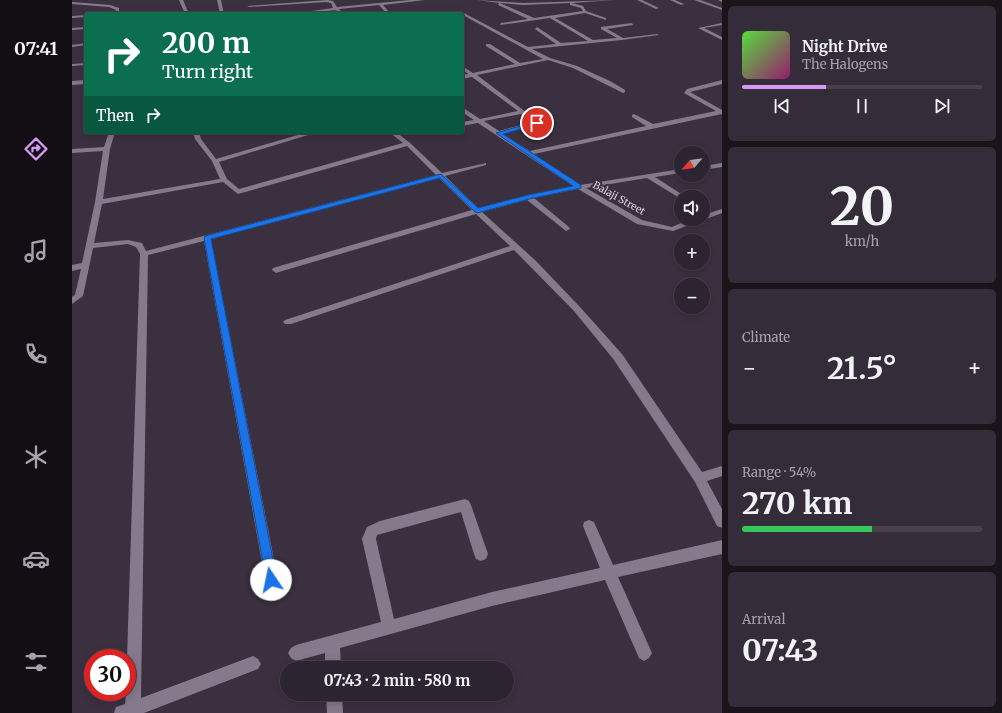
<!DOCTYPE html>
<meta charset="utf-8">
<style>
body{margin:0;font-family:Merriweather,serif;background:#342c38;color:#f1f3f6;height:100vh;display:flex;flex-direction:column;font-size:15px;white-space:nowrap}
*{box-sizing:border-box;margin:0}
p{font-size:13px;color:#a6a4ab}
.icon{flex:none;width:22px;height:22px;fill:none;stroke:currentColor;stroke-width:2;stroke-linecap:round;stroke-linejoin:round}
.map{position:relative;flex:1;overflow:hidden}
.sheet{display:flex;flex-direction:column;gap:6px;padding:6px;background:#18141a;width:280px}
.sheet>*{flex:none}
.guide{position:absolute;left:12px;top:12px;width:380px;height:122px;border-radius:4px;box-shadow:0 2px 10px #0003,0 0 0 1px #48414c;background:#0b6e4f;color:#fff;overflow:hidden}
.needle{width:26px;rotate:242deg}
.controls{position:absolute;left:602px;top:146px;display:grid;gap:8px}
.controls a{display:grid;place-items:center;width:36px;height:36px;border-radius:50%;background:#2c2430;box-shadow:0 2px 10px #0003,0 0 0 1px #48414c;font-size:20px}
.speed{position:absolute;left:12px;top:649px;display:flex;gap:8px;font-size:20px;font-weight:700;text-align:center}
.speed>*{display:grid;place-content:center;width:52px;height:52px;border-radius:50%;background:#2c2430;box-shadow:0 2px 10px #0003,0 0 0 1px #48414c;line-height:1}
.speed .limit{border:6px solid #d22;background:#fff;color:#111}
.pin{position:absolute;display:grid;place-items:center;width:34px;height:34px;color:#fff;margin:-17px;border:2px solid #fff;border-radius:50%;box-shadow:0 1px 4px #0007}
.me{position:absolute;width:44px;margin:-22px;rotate:349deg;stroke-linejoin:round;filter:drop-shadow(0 0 3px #0008)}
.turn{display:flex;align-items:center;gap:14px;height:84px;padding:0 12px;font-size:18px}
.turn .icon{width:52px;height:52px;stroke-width:2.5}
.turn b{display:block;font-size:28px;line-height:34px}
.then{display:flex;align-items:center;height:38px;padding:0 12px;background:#0003;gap:8px;font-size:15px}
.big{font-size:30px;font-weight:700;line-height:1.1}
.sheet .tile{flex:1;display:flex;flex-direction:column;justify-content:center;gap:6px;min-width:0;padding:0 14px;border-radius:6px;background:#342c38}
.sheet .dial{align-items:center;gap:0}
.dial b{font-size:52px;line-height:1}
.song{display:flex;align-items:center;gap:12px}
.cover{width:48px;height:48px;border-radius:6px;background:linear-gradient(135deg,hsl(110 70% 55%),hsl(320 70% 35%))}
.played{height:4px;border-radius:2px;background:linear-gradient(90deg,#d99af7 35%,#48414c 35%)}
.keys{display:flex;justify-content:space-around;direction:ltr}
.heat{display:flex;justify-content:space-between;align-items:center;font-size:22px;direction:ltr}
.charge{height:6px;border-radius:3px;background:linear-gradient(90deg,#34c759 54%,#48414c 0)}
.trip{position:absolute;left:208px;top:661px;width:234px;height:40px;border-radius:20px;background:#2c2430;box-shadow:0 2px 10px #0003,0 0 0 1px #48414c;font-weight:700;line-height:40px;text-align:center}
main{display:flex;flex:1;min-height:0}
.tabs{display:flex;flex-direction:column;width:72px;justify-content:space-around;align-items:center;background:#120e13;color:#a6a4ab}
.tabs .icon{width:28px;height:28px}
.tabs .current{color:#d99af7}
.tabs b{font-size:18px;color:#f1f3f6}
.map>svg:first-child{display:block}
</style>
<main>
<nav class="tabs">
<b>07:41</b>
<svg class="icon current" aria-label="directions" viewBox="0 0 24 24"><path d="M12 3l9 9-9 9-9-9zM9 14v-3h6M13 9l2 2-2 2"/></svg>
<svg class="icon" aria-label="music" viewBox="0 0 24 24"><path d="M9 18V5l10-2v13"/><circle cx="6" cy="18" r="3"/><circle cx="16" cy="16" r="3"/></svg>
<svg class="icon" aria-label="phone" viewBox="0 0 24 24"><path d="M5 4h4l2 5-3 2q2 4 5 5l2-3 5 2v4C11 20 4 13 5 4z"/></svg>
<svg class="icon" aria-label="climate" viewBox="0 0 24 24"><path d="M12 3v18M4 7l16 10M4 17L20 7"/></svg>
<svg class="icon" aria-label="car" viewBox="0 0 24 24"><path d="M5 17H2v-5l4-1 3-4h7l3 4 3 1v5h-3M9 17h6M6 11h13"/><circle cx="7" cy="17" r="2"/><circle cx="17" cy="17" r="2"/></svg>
<svg class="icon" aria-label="filters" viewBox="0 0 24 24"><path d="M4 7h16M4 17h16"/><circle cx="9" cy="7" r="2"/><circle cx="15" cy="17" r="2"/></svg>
</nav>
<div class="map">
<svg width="650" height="713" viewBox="0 0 650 713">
<rect width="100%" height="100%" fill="#3b3040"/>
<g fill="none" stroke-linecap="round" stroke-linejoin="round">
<g fill="#85798b" fill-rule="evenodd">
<path d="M107,0h4l6,14h-4z"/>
<path d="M145,0h4l3,14h-4z"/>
<path d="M255,0l6,1 4,6 73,-7h15l-42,5 8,9h-4l-8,-9 -40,4 3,3 -2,1 -5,-3 -29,4h-59l50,-1 36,-5 -2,-5 -5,-1 -77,5 -2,-1z"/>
<path d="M405,0l46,3 92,-3 -43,3 11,3 3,5 20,7v2l-21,-7 -30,5 38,22 24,-2 -16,-9v-2l31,-4 1,2 -26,4 16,9 34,-4 2,1 -37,5 -90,9 18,9 27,8 33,15 15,9v2l-2,1 -50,-25 -25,-8 -71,15 62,47v2l-36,10 27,17 116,-25 -14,-9v-2l2,-1 19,10 63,-13 -32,-18 3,-4 35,-9v4l-32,8 32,18v4l-188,40 46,31 101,-16v4l-26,4 31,20h-5v2l-34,-21 -61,10 56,32 30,7 18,-8h11l-1,2 -27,10 -36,-7 -59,-35 -44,9 35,29 1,2 -4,2 -39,-31 -45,12 54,49 44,46 42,47 80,118 20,-6v10l-15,5 15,28v19l-5,-2 -22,-44 -81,-122 -40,-49 -60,-61 -223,74h-6l-2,-2 2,-2 225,-74 -34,-32 -197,58 -3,1 -4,-3 1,-2 199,-58 -33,-32 -228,61 67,341 -2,5 -5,2 -5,-2 -62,-344 -56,14 -7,443 112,-42 5,3 3,5 -3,5 -114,44h-30l2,-6 9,-3 1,-12h1v-34l13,-404 -4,-7 -8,-3 -35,4 -10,48 -11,8v-7l3,-2 6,-26 -9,2v-6l10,-2 13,-61 8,-51 -31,2v-4l32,-2 5,-15h6l-5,17 -7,50 117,-20 -8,-18 -17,-22 -2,-7h6l2,7 15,20 92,-27h10l-99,30 8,17 12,10 164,-46 -14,-11h7l14,11 32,30 44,-10v2l-41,11 33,32 50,-13 45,-9 -95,-63 -16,3v-4l12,-2 -12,-8v-5l18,12 38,-8 -46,-34 -10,2v-4l6,-1 -6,-5v-3l11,7 42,-9 -29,-18v-2h4l30,19 23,-4 -82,-45 3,-1 64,34 28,-3 -21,-15 2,-2 24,16 27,-2 -38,-23 -50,7 1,-2 27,-4 -30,-14 1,-2zM428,3l23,2 47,-2v2l11,3 2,3 -49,7zM449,114l11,8 -33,9 -15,-10zM335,146l29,29 -290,76 -4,-8 -14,-3 -34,3 8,-39 121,-22 15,12z"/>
<path d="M565,0h5l17,8 -3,1z"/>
<path d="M598,0h5l9,4 -3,1z"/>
<path d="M622,0h6l22,8v2z"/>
<path d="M646,0h4v2z"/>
<path d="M0,2l38,3 9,3v6h-4l1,-4 -7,-3 -37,-3z"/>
<path d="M14,15v2l-14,1v-2z"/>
<path d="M650,23v2l-18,3 18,9v3l-24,-12z"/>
<path d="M14,27v2l-14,1v-2z"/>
<path d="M14,43v2l-14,2v-2z"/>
<path d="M14,63v2l-14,1v-2z"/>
<path d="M14,80v4l-14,1v-4z"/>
<path d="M155,132h18l-13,3z"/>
<path d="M650,163v4l-19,3v-4z"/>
<path d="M650,209v4l-16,6h-4l1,-4z"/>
<path d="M393,499l4,2 2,4 17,49 -2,5 -5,2 -5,-2 -2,-5 -13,-42 -84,23 -1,4 18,80 98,-27 108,-24 -17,-42 1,-4 5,-2 5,2 19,43 109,-25v14l-104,23 34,76 -3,5 -5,3 -5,-3 -34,-78 -113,26 -152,42 1,20h-16v-15l-29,8 -5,-3 -3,-5 3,-5 5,-3 85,-23 -19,-83 5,-12 13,-6z"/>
<path d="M254,694h16l1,19h-16z"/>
</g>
</g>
<path fill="#1a73e8" stroke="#114b97" d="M465,121l2,1v2l-36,10 78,51v3l-52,11 -52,14 -2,-1 -35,-34 -229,61 66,341 -2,5 -4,2 -4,-2 -63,-347 1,-2 236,-62 37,34 50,-13 45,-9 -77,-53z"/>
<g text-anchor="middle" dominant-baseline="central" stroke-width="4" stroke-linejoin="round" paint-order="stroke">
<g font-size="10" fill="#d9d2dd" stroke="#3b3040">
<text transform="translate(547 198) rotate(29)">Balaji Street</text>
</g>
</g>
</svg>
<div class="controls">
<a><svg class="needle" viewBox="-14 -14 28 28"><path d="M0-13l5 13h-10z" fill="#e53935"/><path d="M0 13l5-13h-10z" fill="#a6a4ab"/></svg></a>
<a><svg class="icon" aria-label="sound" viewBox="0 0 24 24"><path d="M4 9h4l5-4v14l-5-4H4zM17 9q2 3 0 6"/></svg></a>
<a>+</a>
<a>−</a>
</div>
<div class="speed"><div class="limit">30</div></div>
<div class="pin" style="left:465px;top:123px;background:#d93025"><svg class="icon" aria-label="arrive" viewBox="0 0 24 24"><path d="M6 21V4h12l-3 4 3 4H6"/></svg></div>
<svg class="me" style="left:199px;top:580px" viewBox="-20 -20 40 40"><circle r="19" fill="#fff"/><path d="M0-13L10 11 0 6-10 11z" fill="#1a73e8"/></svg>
<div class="trip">07:43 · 2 min · 580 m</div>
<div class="guide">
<div class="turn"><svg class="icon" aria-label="right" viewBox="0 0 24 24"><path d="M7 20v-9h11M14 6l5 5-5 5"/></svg><div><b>200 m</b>Turn right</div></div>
<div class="then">Then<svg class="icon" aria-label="right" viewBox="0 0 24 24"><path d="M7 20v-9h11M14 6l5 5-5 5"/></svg></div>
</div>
</div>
<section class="sheet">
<div class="tile">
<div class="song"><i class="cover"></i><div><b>Night Drive</b><p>The Halogens</p></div></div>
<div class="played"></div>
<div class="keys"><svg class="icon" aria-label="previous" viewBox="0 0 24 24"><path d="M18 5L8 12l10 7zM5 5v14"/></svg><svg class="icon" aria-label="pause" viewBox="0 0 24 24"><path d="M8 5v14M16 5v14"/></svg><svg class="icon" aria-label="next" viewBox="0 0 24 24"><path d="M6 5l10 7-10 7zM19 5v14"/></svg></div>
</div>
<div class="tile dial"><b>20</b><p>km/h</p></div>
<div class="tile"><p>Climate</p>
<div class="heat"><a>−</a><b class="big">21.5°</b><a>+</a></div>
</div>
<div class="tile"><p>Range · 54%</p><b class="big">270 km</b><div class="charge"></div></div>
<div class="tile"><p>Arrival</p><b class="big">07:43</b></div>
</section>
</main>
